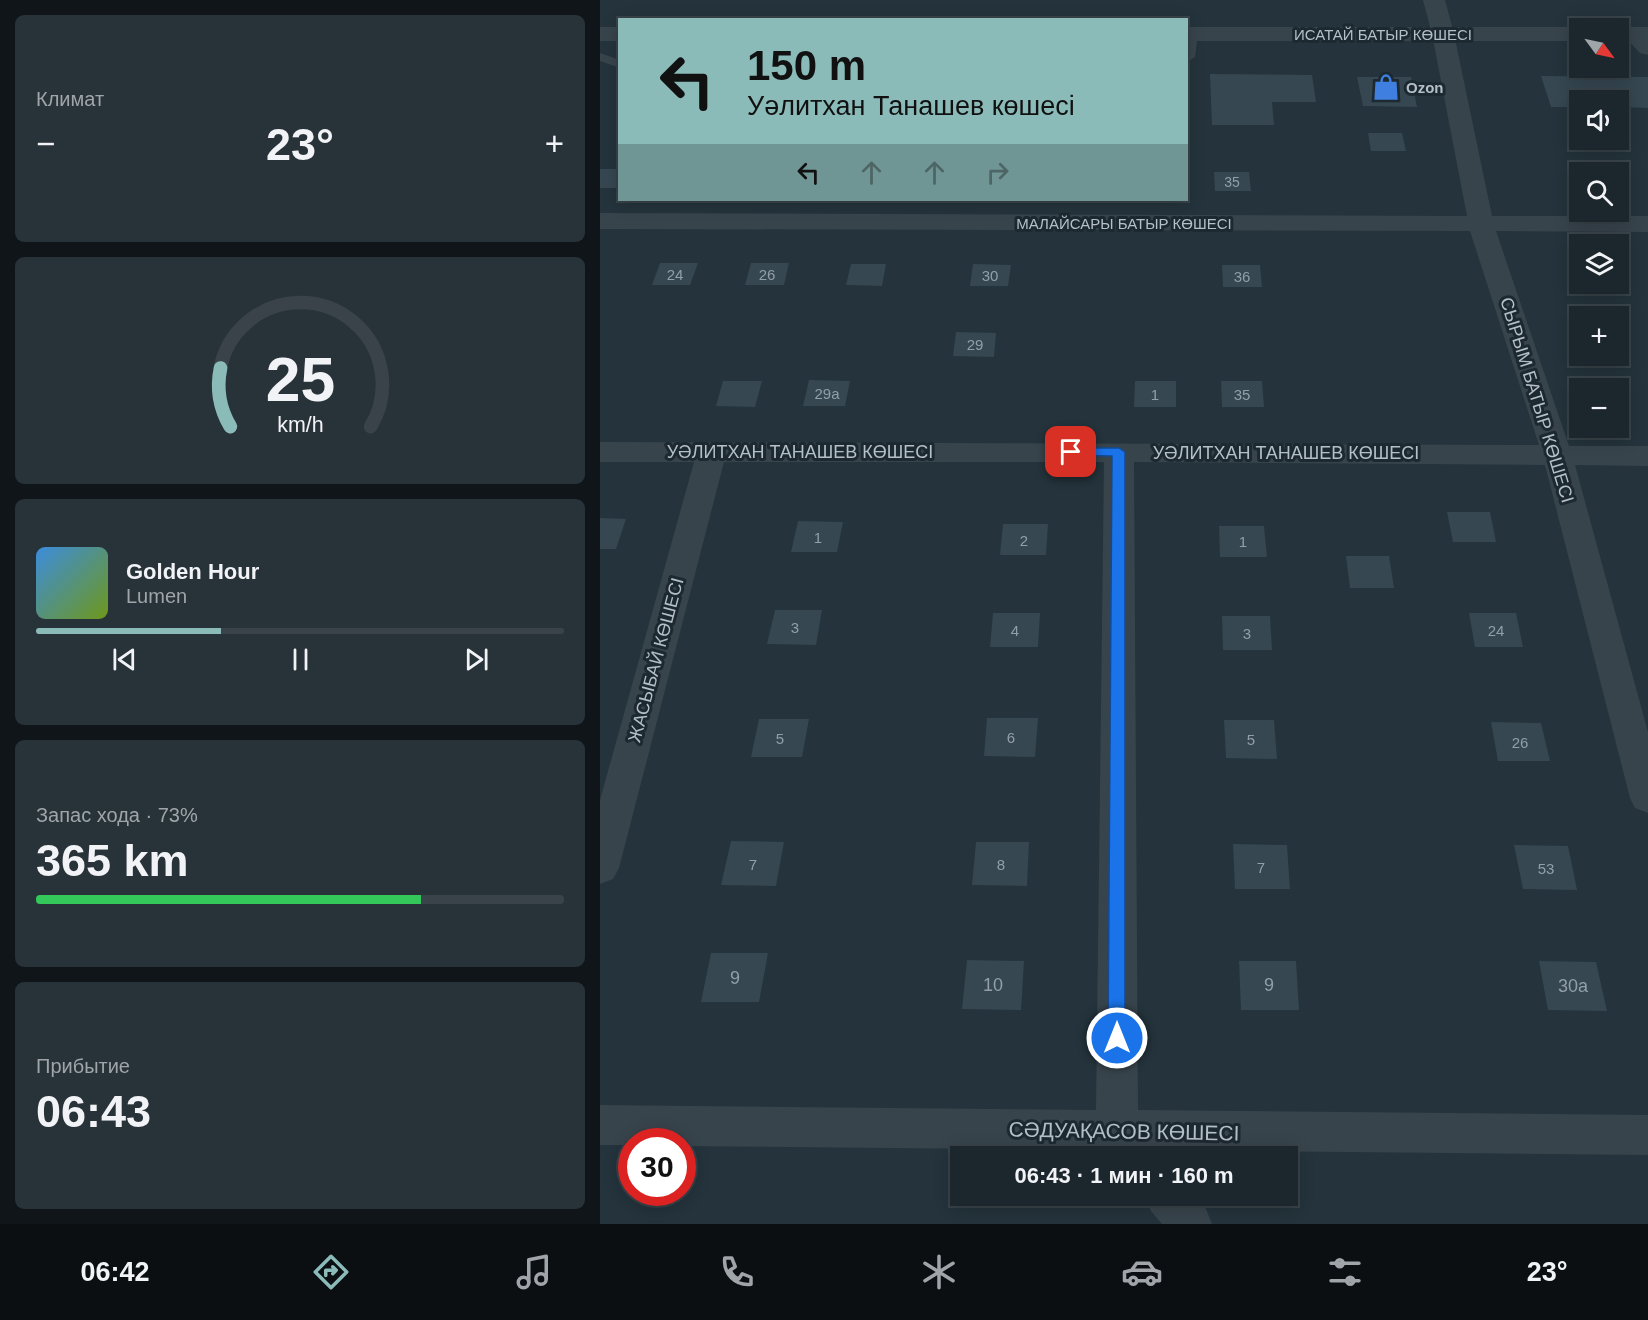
<!DOCTYPE html>
<html lang="ru">
<meta charset="utf-8">
<style>
body{margin:0;font-family:Arial,sans-serif;background:#283239;color:#f1f3f6;height:100vh;display:flex;flex-direction:column;font-size:22px;white-space:nowrap}
*{box-sizing:border-box;margin:0}
p{font-size:20px;color:#a0a5aa}
.icon{flex:none;width:33px;height:33px;fill:none;stroke:currentColor;stroke-width:2;stroke-linecap:round;stroke-linejoin:round}
.map{position:relative;flex:1;overflow:hidden}
.panel{display:flex;flex-direction:column;gap:15px;padding:15px;background:#0f1519;width:600px}
.panel>*{flex:none}
.hud{position:absolute;left:18px;top:18px;width:570px;height:183px;border-radius:0px;box-shadow:0 3px 15px #0003,0 0 0 2px #394349;background:#8bbbb9;color:#111;overflow:hidden}
.needle{width:39px;rotate:123deg}
.tools{position:absolute;left:969px;top:18px;display:grid;gap:12px}
.tools a{display:grid;place-items:center;width:60px;height:60px;border-radius:0px;background:#1b262d;box-shadow:0 3px 15px #0003,0 0 0 2px #394349;font-size:30px}
.speed{position:absolute;left:18px;top:1128px;display:flex;gap:12px;font-size:30px;font-weight:700;text-align:center}
.speed>*{display:grid;place-content:center;width:78px;height:78px;border-radius:50%;background:#1b262d;box-shadow:0 3px 15px #0003,0 0 0 2px #394349;line-height:1}
.speed .limit{border:9px solid #d22;background:#fff;color:#111}
.pin{position:absolute;display:grid;place-items:center;width:51px;height:51px;color:#fff;margin:-26px;border-radius:12px;box-shadow:0 3px 9px #0006}
.me{position:absolute;width:66px;margin:-33px;rotate:0deg;stroke-linejoin:round;filter:drop-shadow(0 0 4px #0008)}
.turn{display:flex;align-items:center;gap:21px;height:126px;padding:0 30px;font-size:27px}
.turn .icon{width:78px;height:78px;stroke-width:2.5}
.turn b{display:block;font-size:42px;line-height:51px}
.lanes{display:flex;align-items:center;height:57px;padding:0 30px;background:#0003;justify-content:center;gap:30px;direction:ltr}
.lanes .off{opacity:.35}
.big{font-size:45px;font-weight:700;line-height:1.1}
.panel .card{flex:1;display:flex;flex-direction:column;justify-content:center;gap:9px;min-width:0;padding:0 21px;border-radius:9px;background:#283239}
.panel .dial{align-items:center;gap:0}
.dial svg{height:156px;overflow:visible;fill:none;stroke:#394349;stroke-width:7;stroke-linecap:round;text-anchor:middle}
.dial text{fill:#f1f3f6;stroke:none}
.song{display:flex;align-items:center;gap:18px}
.cover{width:72px;height:72px;border-radius:9px;background:linear-gradient(135deg,hsl(210 70% 55%),hsl(80 70% 35%))}
.played{height:6px;border-radius:3px;background:linear-gradient(90deg,#8bbbb9 35%,#394349 35%)}
.keys{display:flex;justify-content:space-around;direction:ltr}
.heat{display:flex;justify-content:space-between;align-items:center;font-size:33px;direction:ltr}
.charge{height:9px;border-radius:4px;background:linear-gradient(90deg,#34c759 73%,#394349 0)}
.trip{position:absolute;left:350px;top:1146px;width:348px;height:60px;border-radius:0px;background:#1b262d;box-shadow:0 3px 15px #0003,0 0 0 2px #394349;font-weight:700;line-height:60px;text-align:center}
.tab-bar{display:flex;height:96px;justify-content:space-around;align-items:center;background:#0b0f12;color:#a0a5aa}
.tab-bar .icon{width:42px;height:42px}
.tab-bar .current{color:#8bbbb9}
.tab-bar b{font-size:27px;color:#f1f3f6}
main{display:flex;flex:1;min-height:0}
.map>svg:first-child{display:block}
</style>
<main>
<section class="panel">
<div class="card"><p>Климат</p>
<div class="heat"><a>−</a><b class="big">23°</b><a>+</a></div>
</div>
<div class="card dial"><svg viewBox="0 0 100 80">
<path d="M14 69A42 42 0 1 1 86 69"/>
<path d="M14 69A42 42 0 0 1 9 39" stroke="#8bbbb9"/>
<text x="50" y="56" font-size="32" font-weight="700">25</text>
<text x="50" y="72" font-size="11">km/h</text>
</svg></div>
<div class="card">
<div class="song"><i class="cover"></i><div><b>Golden Hour</b><p>Lumen</p></div></div>
<div class="played"></div>
<div class="keys"><svg class="icon" aria-label="previous" viewBox="0 0 24 24"><path d="M18 5L8 12l10 7zM5 5v14"/></svg><svg class="icon" aria-label="pause" viewBox="0 0 24 24"><path d="M8 5v14M16 5v14"/></svg><svg class="icon" aria-label="next" viewBox="0 0 24 24"><path d="M6 5l10 7-10 7zM19 5v14"/></svg></div>
</div>
<div class="card"><p>Запас хода · 73%</p><b class="big">365 km</b><div class="charge"></div></div>
<div class="card"><p>Прибытие</p><b class="big">06:43</b></div>
</section>
<div class="map">
<svg width="1048" height="1224" viewBox="0 0 1048 1224">
<rect width="100%" height="100%" fill="#24333c"/>
<g fill="#364752">
<path d="M610,74l102,1 4,27h-44l2,23h-62z"/>
<path d="M941,76l107,1v31l-30,-1v-7h-38v7h-29z"/>
<path d="M757,77h54l6,30 -54,-1z"/>
<path d="M768,133h34l4,18h-35z"/>
<rect x="0" y="169" width="20" height="19"/>
<path d="M614,172h35l2,19h-36z"/>
<path d="M60,263h38l-8,22h-38z"/>
<path d="M151,263h38l-5,22h-39z"/>
<path d="M251,264h35l-4,22 -36,-1z"/>
<path d="M373,264l38,1 -3,21h-38z"/>
<path d="M622,265h38l2,22h-39z"/>
<path d="M356,332l40,1 -2,24 -41,-1z"/>
<path d="M209,380l41,1 -5,25h-42z"/>
<path d="M123,381h39l-7,26 -39,-1z"/>
<path d="M535,381h41v26h-42z"/>
<path d="M621,381h41l2,26h-42z"/>
<path d="M847,512h43l6,30h-43z"/>
<path d="M0,518l26,1 -10,30h-16z"/>
<path d="M198,521l45,1 -6,30h-46z"/>
<path d="M403,524h45l-2,31h-46z"/>
<path d="M619,526h45l3,31h-47z"/>
<path d="M746,556h43l5,32h-44z"/>
<path d="M175,610h47l-6,35 -49,-1z"/>
<path d="M393,613h47l-2,34h-48z"/>
<path d="M869,613h47l7,34h-48z"/>
<path d="M622,616h48l2,34h-49z"/>
<path d="M387,718h51l-3,39 -51,-1z"/>
<path d="M159,719h50l-7,38h-51z"/>
<path d="M624,720h50l3,39 -51,-1z"/>
<path d="M891,722l50,1 9,38h-52z"/>
<path d="M131,841l53,1 -8,44 -55,-1z"/>
<path d="M376,842h53l-2,44 -55,-1z"/>
<path d="M633,844l54,1 3,44h-55z"/>
<path d="M914,845l54,1 9,44 -54,-1z"/>
<path d="M111,953h57l-9,49h-58z"/>
<path d="M367,960l57,1 -3,49 -59,-1z"/>
<path d="M639,961h57l3,49h-58z"/>
<path d="M939,961l57,1 11,49 -59,-1z"/>
</g>
<g fill="none" stroke-linecap="round" stroke-linejoin="round">
<g fill="#38444c" fill-rule="evenodd">
<path d="M592,30l6,4 -3,23 -9,6v-30z"/>
<path d="M0,53l20,7v8l-20,-7z"/>
</g>
<g fill="#38444c" fill-rule="evenodd">
<path d="M823,0h22l9,34 38,182h156v16l-152,-1 73,215h79v20l-73,-1 73,267v81l-13,-5 -5,-10 -85,-333 -411,-3 4,648 510,5v40l-493,-5 2,6h-47l-5,-6 -423,-4v-4h-50v3h-32v-40l496,5 8,-648h-380l-105,406 -6,11 -13,5v-84l94,-338h-94v-20l939,3 -69,-214 -870,-2v-16l867,3 -35,-182z"/>
<path d="M1033,27l8,2 7,7v19l-8,-2 -18,-19 3,-5z"/>
<path d="M545,1196h50l11,13 6,15h-50l-11,-13z"/>
</g>
<g fill="#38444c" fill-rule="evenodd">
<rect x="0" y="27" width="20" height="14"/>
<path d="M586,27h394l5,1h-5v13h-394z"/>
<path d="M1018,27h30v14h-30v-13h-5z"/>
</g>
</g>
<path fill="#1a73e8" stroke="#114b97" stroke-width="1.5" d="M471,448h48l6,4v586l-2,5 -6,2 -6,-2 -3,-5 4,-582 -46,-1 -1,-3z"/>
<defs>
<symbol id="shop-bare" viewBox="-9 -9 18 18"><path d="M-5-2.5h2.3a2.7 3.5 0 0 1 5.4 0H5L5.5 6h-11ZM-1.5-2.5h3a1.5 2.3 0 0 0-3 0Z" fill="#3f7fe0" stroke="#1d2931" stroke-width="2.5" paint-order="stroke"/></symbol>
</defs>
<g fill-rule="evenodd">
<use href="#shop-bare" x="767" y="68" width="38" height="38"/>
</g>
<g text-anchor="middle" dominant-baseline="central" stroke-width="6" stroke-linejoin="round" paint-order="stroke">
<g font-size="14" fill="#929fa8">
<text x="632" y="182">35</text>
</g>
<g font-size="15" fill="#b4bfc7" stroke="#1d2931">
<text x="783" y="34">ИСАТАЙ БАТЫР КӨШЕСІ</text>
<text x="524" y="223">МАЛАЙСАРЫ БАТЫР КӨШЕСІ</text>
</g>
<g font-size="15" font-weight="bold" fill="#b4bfc7" stroke="#1d2931" text-anchor="start">
<text x="806" y="87">Ozon</text>
</g>
<g font-size="15" fill="#929fa8">
<text x="75" y="274">24</text>
<text x="167" y="274">26</text>
<text x="390" y="275">30</text>
<text x="642" y="276">36</text>
<text x="375" y="344">29</text>
<text x="227" y="393">29а</text>
<text x="555" y="394">1</text>
<text x="642" y="394">35</text>
<text x="218" y="537">1</text>
<text x="424" y="540">2</text>
<text x="643" y="541">1</text>
<text x="195" y="627">3</text>
<text x="415" y="630">4</text>
<text x="896" y="630">24</text>
<text x="647" y="633">3</text>
<text x="411" y="737">6</text>
<text x="180" y="738">5</text>
<text x="651" y="739">5</text>
<text x="920" y="742">26</text>
<text x="153" y="864">7</text>
<text x="401" y="864">8</text>
<text x="661" y="867">7</text>
<text x="946" y="868">53</text>
</g>
<g font-size="18" fill="#b4bfc7" stroke="#1d2931">
<text transform="translate(937 400) rotate(73)">СЫРЫМ БАТЫР КӨШЕСІ</text>
<text x="200" y="452">УӘЛИТХАН ТАНАШЕВ КӨШЕСІ</text>
<text x="686" y="453">УӘЛИТХАН ТАНАШЕВ КӨШЕСІ</text>
<text transform="translate(56 660) rotate(-75)">ЖАСЫБАЙ КӨШЕСІ</text>
</g>
<g font-size="18" fill="#929fa8">
<text x="135" y="978">9</text>
<text x="393" y="985">10</text>
<text x="669" y="985">9</text>
<text x="973" y="986">30а</text>
</g>
<g font-size="21" fill="#b4bfc7" stroke="#1d2931">
<text transform="translate(524 1131) rotate(1)">СӘДУАҚАСОВ КӨШЕСІ</text>
</g>
</g>
</svg>
<div class="tools">
<a><svg class="needle" viewBox="-14 -14 28 28"><path d="M0-13l5 13h-10z" fill="#e53935"/><path d="M0 13l5-13h-10z" fill="#a0a5aa"/></svg></a>
<a><svg class="icon" aria-label="sound" viewBox="0 0 24 24"><path d="M4 9h4l5-4v14l-5-4H4zM17 9q2 3 0 6"/></svg></a>
<a><svg class="icon" aria-label="search" viewBox="0 0 24 24"><circle cx="10" cy="10" r="6"/><path d="M15 15l6 6"/></svg></a>
<a><svg class="icon" aria-label="layers" viewBox="0 0 24 24"><path d="M12 4l9 5-9 5-9-5zM3 14l9 5 9-5"/></svg></a>
<a>+</a>
<a>−</a>
</div>
<div class="speed"><div class="limit">30</div></div>
<div class="pin" style="left:471px;top:452px;background:#d93025"><svg class="icon" aria-label="arrive" viewBox="0 0 24 24"><path d="M6 21V4h12l-3 4 3 4H6"/></svg></div>
<svg class="me" style="left:517px;top:1038px" viewBox="-20 -20 40 40"><circle r="17" fill="#1a73e8" stroke="#fff" stroke-width="3"/><path d="M0-11L8 9 0 5-8 9z" fill="#fff"/></svg>
<div class="trip">06:43 · 1 мин · 160 m</div>
<div class="hud">
<div class="turn"><svg class="icon" aria-label="left" viewBox="0 0 24 24"><path d="M17 20v-9H6M10 6l-5 5 5 5"/></svg><div><b>150 m</b>Уәлитхан Танашев көшесі</div></div>
<div class="lanes"><svg class="icon" aria-label="left" viewBox="0 0 24 24"><path d="M17 20v-9H6M10 6l-5 5 5 5"/></svg><svg class="icon off" aria-label="ahead" viewBox="0 0 24 24"><path d="M12 20V5M6 11l6-6 6 6"/></svg><svg class="icon off" aria-label="ahead" viewBox="0 0 24 24"><path d="M12 20V5M6 11l6-6 6 6"/></svg><svg class="icon off" aria-label="right" viewBox="0 0 24 24"><path d="M7 20v-9h11M14 6l5 5-5 5"/></svg></div>
</div>
</div>
</main>
<nav class="tab-bar">
<b>06:42</b>
<svg class="icon current" aria-label="directions" viewBox="0 0 24 24"><path d="M12 3l9 9-9 9-9-9zM9 14v-3h6M13 9l2 2-2 2"/></svg>
<svg class="icon" aria-label="music" viewBox="0 0 24 24"><path d="M9 18V5l10-2v13"/><circle cx="6" cy="18" r="3"/><circle cx="16" cy="16" r="3"/></svg>
<svg class="icon" aria-label="phone" viewBox="0 0 24 24"><path d="M5 4h4l2 5-3 2q2 4 5 5l2-3 5 2v4C11 20 4 13 5 4z"/></svg>
<svg class="icon" aria-label="climate" viewBox="0 0 24 24"><path d="M12 3v18M4 7l16 10M4 17L20 7"/></svg>
<svg class="icon" aria-label="car" viewBox="0 0 24 24"><path d="M5 17H2v-5l4-1 3-4h7l3 4 3 1v5h-3M9 17h6M6 11h13"/><circle cx="7" cy="17" r="2"/><circle cx="17" cy="17" r="2"/></svg>
<svg class="icon" aria-label="filters" viewBox="0 0 24 24"><path d="M4 7h16M4 17h16"/><circle cx="9" cy="7" r="2"/><circle cx="15" cy="17" r="2"/></svg>
<b>23°</b>
</nav>
